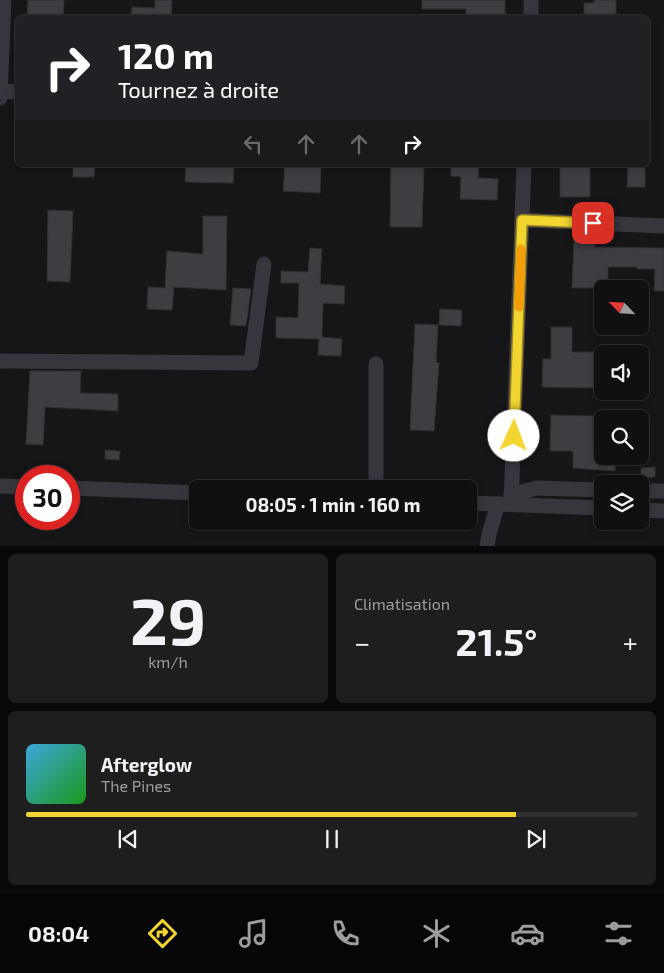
<!DOCTYPE html>
<html lang="fr">
<meta charset="utf-8">
<style>
body{margin:0;font-family:"Exo 2",sans-serif;background:#1e1e1f;color:#f1f3f6;height:100vh;display:flex;flex-direction:column;font-size:19px;white-space:nowrap}
*{box-sizing:border-box;margin:0}
p{font-size:16px;color:#9c9d9f}
.icon{flex:none;width:28px;height:28px;fill:none;stroke:currentColor;stroke-width:2;stroke-linecap:round;stroke-linejoin:round}
.map{position:relative;height:546px;overflow:hidden}
.panel{display:flex;flex-direction:column;gap:8px;padding:8px;background:#090909;flex:1}
.panel>*{flex:none}
.top-card{position:absolute;left:15px;top:15px;width:635px;height:152px;border-radius:8px;box-shadow:0 2px 8px #0003,0 0 0 1px #303031;background:#202124;color:#fff;overflow:hidden}
.needle{width:32px;rotate:295deg}
.controls{position:absolute;left:594px;top:280px;display:grid;gap:10px}
.controls a{display:grid;place-items:center;width:55px;height:55px;border-radius:8px;background:#101011;box-shadow:0 2px 8px #0003,0 0 0 1px #303031;font-size:25px}
.speed{position:absolute;left:15px;top:465px;display:flex;gap:10px;font-size:25px;font-weight:700;text-align:center}
.speed>*{display:grid;place-content:center;width:65px;height:65px;border-radius:50%;background:#101011;box-shadow:0 2px 8px #0003,0 0 0 1px #303031;line-height:1}
.speed .limit{border:8px solid #d22;background:#fff;color:#111}
.pin{position:absolute;display:grid;place-items:center;width:42px;height:42px;color:#fff;margin:-21px;border-radius:10px;box-shadow:0 2px 8px #0006}
.me{position:absolute;width:55px;margin:-28px;rotate:2deg;stroke-linejoin:round;filter:drop-shadow(0 0 4px #0008)}
.turn{display:flex;align-items:center;gap:18px;height:105px;padding:0 20px;font-size:22px}
.turn .icon{width:65px;height:65px;stroke-width:2.5}
.turn b{display:block;font-size:35px;line-height:42px}
.lanes{display:flex;align-items:center;height:48px;padding:0 20px;background:#0003;justify-content:center;gap:25px;direction:ltr}
.lanes .off{opacity:.35}
.big{font-size:38px;font-weight:700;line-height:1.1}
.panel .card{flex:1;display:flex;flex-direction:column;justify-content:center;gap:8px;min-width:0;padding:0 18px;border-radius:8px;background:#1e1e1f}
.panel .dial{align-items:center;gap:0}
.dial b{font-size:65px;line-height:1}
.song{display:flex;align-items:center;gap:15px}
.cover{width:60px;height:60px;border-radius:8px;background:linear-gradient(135deg,hsl(200 70% 55%),hsl(120 70% 35%))}
.played{height:5px;border-radius:2px;background:linear-gradient(90deg,#f3d532 80%,#303031 80%)}
.keys{display:flex;justify-content:space-around;direction:ltr}
.heat{display:flex;justify-content:space-between;align-items:center;font-size:28px;direction:ltr}
.panel .tiles{flex:1;display:grid;gap:8px;grid-template-columns:1fr 1fr}
.card:last-child{grid-column:span 2}
.trip{position:absolute;left:189px;top:480px;width:288px;height:50px;border-radius:8px;background:#101011;box-shadow:0 2px 8px #0003,0 0 0 1px #303031;font-weight:700;line-height:50px;text-align:center}
.tab-bar{display:flex;height:80px;justify-content:space-around;align-items:center;background:#060607;color:#9c9d9f}
.tab-bar .icon{width:35px;height:35px}
.tab-bar .selected{color:#f3d532}
.tab-bar b{font-size:22px;color:#f1f3f6}
.map>svg:first-child{display:block}
</style>
<div class="map">
<svg width="664" height="546" viewBox="0 0 664 546">
<rect width="100%" height="100%" fill="#161517"/>
<g fill="#3d3d42" stroke="#302f33">
<path d="M28,0h36l-1,18h-36z"/>
<path d="M155,0h17l-1,18h-40l1,-11 23,1z"/>
<path d="M422,0h83v18h-39v-9h-44z"/>
<path d="M594,0h22v18h-32v-15h10z"/>
<path d="M73,165h22l-1,12h-21z"/>
<path d="M186,165h48l-1,18 -48,-1z"/>
<path d="M285,165h36l-1,28 -37,-2z"/>
<path d="M391,165h33l-2,62h-32z"/>
<path d="M451,165h28l-1,13 20,1 -1,21 -37,-1 1,-22 -10,-1z"/>
<rect x="560" y="165" width="30" height="32"/>
<path d="M628,166h17v21h-18z"/>
<path d="M48,210l25,1 -3,71 -23,-1z"/>
<path d="M203,216h24l-1,74 -52,-3 -2,23 -25,-1 1,-22 17,1 2,-37 36,3z"/>
<path d="M574,239h21v8l69,1v43h-10l1,-22h-18v-2h-29v21h-36z"/>
<path d="M310,248l12,1 -2,35 25,2 -1,18 -21,-1 -1,34 20,2 -1,17 -23,-1 1,-16 -43,-1v-21l22,1 1,-35h-18v-12l27,1z"/>
<path d="M233,288l18,1 -5,37 -16,-1z"/>
<path d="M440,309l22,1 -1,16 -22,-1z"/>
<path d="M415,324l23,1 -2,37 3,1 -5,68 -24,-1z"/>
<path d="M551,327h21v25h22l1,36 -53,-1 1,-28h8z"/>
<path d="M30,371h51l-1,22 38,1v17l-73,-4 -2,38 -17,-1z"/>
<path d="M551,415l42,1v27h9v13h14l-1,15 -42,-3v-17h-23z"/>
<path d="M494,421l11,1 -1,12 -12,-2z"/>
<path d="M105,450l15,1 -1,9 -14,-1z"/>
<path d="M655,467v10l-14,1v-10z"/>
</g>
<g fill="none" stroke-linecap="round" stroke-linejoin="round">
<g stroke="#37363c" stroke-width="15">
<path d="M531,18v-18"/>
<path d="M0,91l18,1"/>
<path d="M0,98l4,-98"/>
<path d="M522,220l142,6"/>
<path d="M0,361l251,2 13,-99"/>
<path d="M0,486l26,1"/>
<path d="M69,488l129,5"/>
<path d="M376,489v-125"/>
<path d="M640,491h24"/>
<path d="M511,495l26,-7 65,2"/>
<path d="M468,503l134,5"/>
<path d="M511,504l13,-339"/>
<path d="M640,510l24,1"/>
<path d="M487,546l2,-12 9,-30"/>
</g>
</g>
<g fill="none" stroke-linecap="round" stroke-linejoin="round">
<defs>
<path id="route" d="M514,436l8,-216 71,3"/>
</defs>
<use href="#route" stroke="#9e8a20" stroke-width="12"/>
<use href="#route" stroke="#f3d532" stroke-width="9"/>
<path stroke="#f59e0b" stroke-width="9" d="M519,307l2,-58"/>
</g>
</svg>
<div class="controls">
<a><svg class="needle" viewBox="-14 -14 28 28"><path d="M0-13l5 13h-10z" fill="#e53935"/><path d="M0 13l5-13h-10z" fill="#9c9d9f"/></svg></a>
<a><svg class="icon" aria-label="sound" viewBox="0 0 24 24"><path d="M4 9h4l5-4v14l-5-4H4zM17 9q2 3 0 6"/></svg></a>
<a><svg class="icon" aria-label="search" viewBox="0 0 24 24"><circle cx="10" cy="10" r="6"/><path d="M15 15l6 6"/></svg></a>
<a><svg class="icon" aria-label="layers" viewBox="0 0 24 24"><path d="M12 4l9 5-9 5-9-5zM3 14l9 5 9-5"/></svg></a>
</div>
<div class="speed"><div class="limit">30</div></div>
<div class="pin" style="left:593px;top:223px;background:#d93025"><svg class="icon" aria-label="arrive" viewBox="0 0 24 24"><path d="M6 21V4h12l-3 4 3 4H6"/></svg></div>
<svg class="me" style="left:514px;top:436px" viewBox="-20 -20 40 40"><circle r="19" fill="#fff"/><path d="M0-13L10 11 0 6-10 11z" fill="#f3d532"/></svg>
<div class="trip">08:05 · 1 min · 160 m</div>
<div class="top-card">
<div class="turn"><svg class="icon" aria-label="right" viewBox="0 0 24 24"><path d="M7 20v-9h11M14 6l5 5-5 5"/></svg><div><b>120 m</b>Tournez à droite</div></div>
<div class="lanes"><svg class="icon off" aria-label="left" viewBox="0 0 24 24"><path d="M17 20v-9H6M10 6l-5 5 5 5"/></svg><svg class="icon off" aria-label="ahead" viewBox="0 0 24 24"><path d="M12 20V5M6 11l6-6 6 6"/></svg><svg class="icon off" aria-label="ahead" viewBox="0 0 24 24"><path d="M12 20V5M6 11l6-6 6 6"/></svg><svg class="icon" aria-label="right" viewBox="0 0 24 24"><path d="M7 20v-9h11M14 6l5 5-5 5"/></svg></div>
</div>
</div>
<section class="panel">
<div class="tiles">
<div class="card dial"><b>29</b><p>km/h</p></div>
<div class="card"><p>Climatisation</p>
<div class="heat"><a>−</a><b class="big">21.5°</b><a>+</a></div>
</div>
<div class="card">
<div class="song"><i class="cover"></i><div><b>Afterglow</b><p>The Pines</p></div></div>
<div class="played"></div>
<div class="keys"><svg class="icon" aria-label="previous" viewBox="0 0 24 24"><path d="M18 5L8 12l10 7zM5 5v14"/></svg><svg class="icon" aria-label="pause" viewBox="0 0 24 24"><path d="M8 5v14M16 5v14"/></svg><svg class="icon" aria-label="next" viewBox="0 0 24 24"><path d="M6 5l10 7-10 7zM19 5v14"/></svg></div>
</div>
</div>
</section>
<nav class="tab-bar">
<b>08:04</b>
<svg class="icon selected" aria-label="directions" viewBox="0 0 24 24"><path d="M12 3l9 9-9 9-9-9zM9 14v-3h6M13 9l2 2-2 2"/></svg>
<svg class="icon" aria-label="music" viewBox="0 0 24 24"><path d="M9 18V5l10-2v13"/><circle cx="6" cy="18" r="3"/><circle cx="16" cy="16" r="3"/></svg>
<svg class="icon" aria-label="phone" viewBox="0 0 24 24"><path d="M5 4h4l2 5-3 2q2 4 5 5l2-3 5 2v4C11 20 4 13 5 4z"/></svg>
<svg class="icon" aria-label="climate" viewBox="0 0 24 24"><path d="M12 3v18M4 7l16 10M4 17L20 7"/></svg>
<svg class="icon" aria-label="car" viewBox="0 0 24 24"><path d="M5 17H2v-5l4-1 3-4h7l3 4 3 1v5h-3M9 17h6M6 11h13"/><circle cx="7" cy="17" r="2"/><circle cx="17" cy="17" r="2"/></svg>
<svg class="icon" aria-label="filters" viewBox="0 0 24 24"><path d="M4 7h16M4 17h16"/><circle cx="9" cy="7" r="2"/><circle cx="15" cy="17" r="2"/></svg>
</nav>
